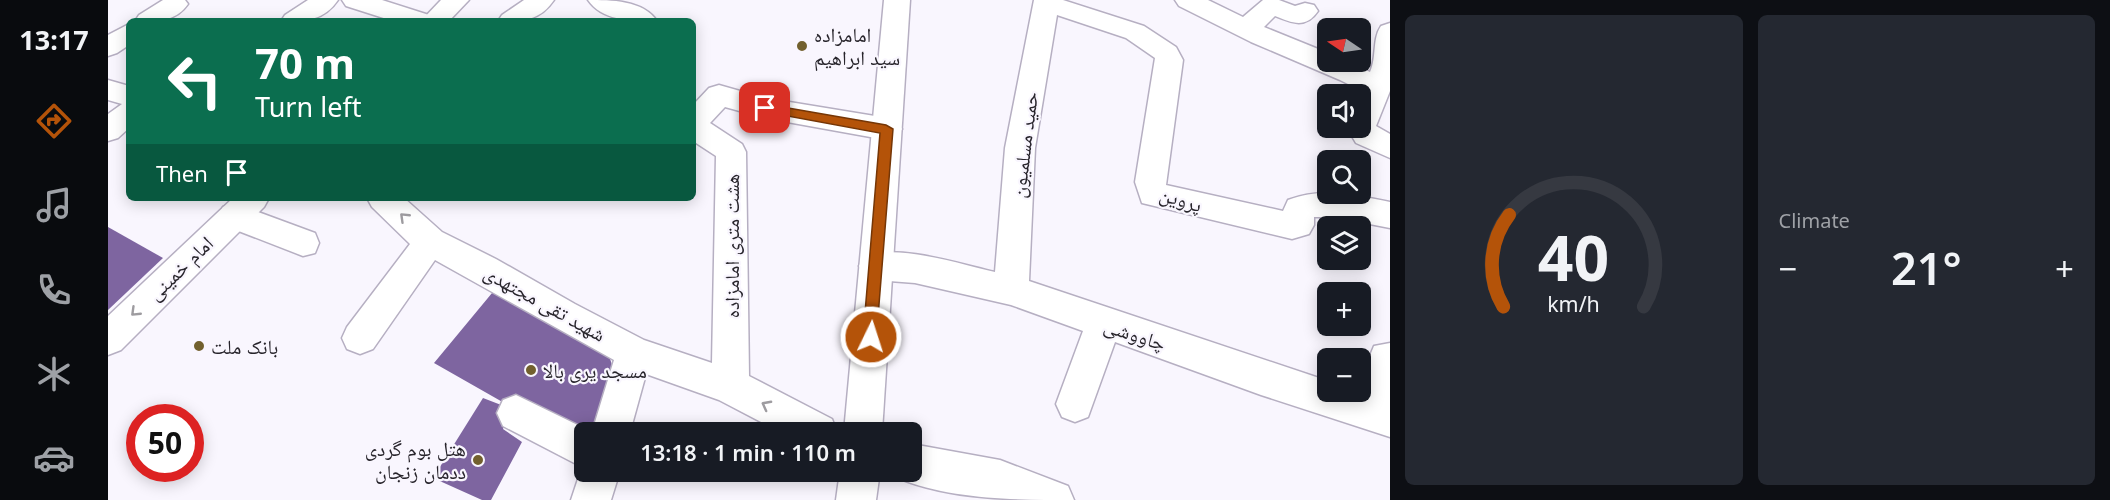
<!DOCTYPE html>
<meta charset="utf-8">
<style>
body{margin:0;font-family:"Noto Sans","Noto Naskh Arabic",sans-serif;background:#242831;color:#f1f3f6;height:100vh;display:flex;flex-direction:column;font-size:22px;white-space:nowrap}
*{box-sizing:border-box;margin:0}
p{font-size:20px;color:#9ea1a6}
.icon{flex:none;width:33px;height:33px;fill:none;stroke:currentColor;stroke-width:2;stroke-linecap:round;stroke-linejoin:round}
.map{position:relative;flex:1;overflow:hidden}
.panel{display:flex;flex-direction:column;gap:15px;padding:15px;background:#0d0f14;width:720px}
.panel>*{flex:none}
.guide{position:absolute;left:18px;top:18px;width:570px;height:183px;border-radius:9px;box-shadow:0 3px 15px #0003;background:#0b6e4f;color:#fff;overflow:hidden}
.needle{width:39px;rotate:283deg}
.controls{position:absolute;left:1209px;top:18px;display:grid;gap:12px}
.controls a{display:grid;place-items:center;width:54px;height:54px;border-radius:9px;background:#171b24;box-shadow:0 3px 15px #0003;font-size:30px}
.speed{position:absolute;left:18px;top:404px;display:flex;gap:12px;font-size:30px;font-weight:700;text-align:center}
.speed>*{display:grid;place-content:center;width:78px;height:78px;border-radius:50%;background:#171b24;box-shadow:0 3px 15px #0003;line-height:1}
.speed .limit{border:9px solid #d22;background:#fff;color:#111}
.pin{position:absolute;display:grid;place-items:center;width:51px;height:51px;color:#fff;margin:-26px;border-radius:12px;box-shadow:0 3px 9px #0006}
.me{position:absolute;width:66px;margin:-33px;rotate:4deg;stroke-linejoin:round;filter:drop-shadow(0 0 4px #0008)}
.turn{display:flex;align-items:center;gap:21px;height:126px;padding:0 30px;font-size:27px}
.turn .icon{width:78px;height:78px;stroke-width:2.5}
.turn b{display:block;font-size:42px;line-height:51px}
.then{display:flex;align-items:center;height:57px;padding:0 30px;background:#0003;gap:12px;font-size:22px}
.big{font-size:45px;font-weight:600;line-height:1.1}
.panel .card{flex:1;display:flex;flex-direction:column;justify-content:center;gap:9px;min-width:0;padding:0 21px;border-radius:9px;background:#242831}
.panel .dial{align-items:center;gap:0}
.dial svg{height:156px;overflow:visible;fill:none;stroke:#363941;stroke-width:7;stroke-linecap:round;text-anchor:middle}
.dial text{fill:#f1f3f6;stroke:none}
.heat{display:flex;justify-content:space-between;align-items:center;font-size:33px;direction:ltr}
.panel .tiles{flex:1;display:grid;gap:15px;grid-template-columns:repeat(2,1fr)}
.trip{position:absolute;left:466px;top:422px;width:348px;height:60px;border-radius:9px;background:#171b24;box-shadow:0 3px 15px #0003;font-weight:600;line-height:60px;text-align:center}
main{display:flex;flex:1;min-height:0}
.tabs{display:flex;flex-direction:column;width:108px;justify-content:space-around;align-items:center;background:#090b0e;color:#9ea1a6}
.tabs .icon{width:42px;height:42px}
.tabs .on{color:#b45309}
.tabs b{font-size:27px;color:#f1f3f6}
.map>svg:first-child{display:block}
</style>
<main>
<nav class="tabs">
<b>13:17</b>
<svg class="icon on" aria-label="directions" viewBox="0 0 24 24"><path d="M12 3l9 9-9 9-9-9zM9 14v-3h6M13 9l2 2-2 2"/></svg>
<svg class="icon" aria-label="music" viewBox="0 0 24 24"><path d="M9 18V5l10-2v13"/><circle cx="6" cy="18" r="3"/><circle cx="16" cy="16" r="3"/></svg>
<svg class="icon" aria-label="phone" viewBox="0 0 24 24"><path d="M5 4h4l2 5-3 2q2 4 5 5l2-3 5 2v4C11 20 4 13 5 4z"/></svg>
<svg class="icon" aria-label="climate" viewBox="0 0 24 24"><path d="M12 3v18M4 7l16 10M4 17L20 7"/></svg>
<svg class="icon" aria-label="car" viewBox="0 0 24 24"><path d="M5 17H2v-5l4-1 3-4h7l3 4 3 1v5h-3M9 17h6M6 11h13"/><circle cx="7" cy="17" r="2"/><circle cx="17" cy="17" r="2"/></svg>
</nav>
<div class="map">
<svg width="1282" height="500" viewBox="0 0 1282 500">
<rect width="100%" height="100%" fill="#f9f6fe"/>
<g fill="#7e65a0">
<path d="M0,227l55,31 -55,52z"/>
<path d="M389,287l110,62 9,29 -23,54h-8v17l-151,-86z"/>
<path d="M375,398l26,10 -6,21 19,13 -31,58h-9l-49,-22z"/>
</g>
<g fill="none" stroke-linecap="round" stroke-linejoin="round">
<defs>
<g id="minor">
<path d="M55,0h22l3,4c-13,19 -33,17 -53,17l4,-6z"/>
<path d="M200,0h30c-15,22 -34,21 -57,21l4,-6z"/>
<path d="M234,0h40l47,15 4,6h-40l-47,-15z"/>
<path d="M416,0h30c-15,22 -32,21 -56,21l4,-6z"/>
<path d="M480,0c23,0 55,0 69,21 -23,0 -54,1 -69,-21z"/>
<path d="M926,0h29l81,26 32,21 7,13 -17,125 117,26 5,-11c35,-13 66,-5 102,2v26l-46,-9 -25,-2h-5v8l-5,9 -17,5 -150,-36 -7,-21 20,-124 -29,-20 -69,-23 -22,133 -6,133 299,100v11h32l8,2 1,-36 5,-12 16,-3v94l-129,-42 -146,-53 -27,75 -13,5 -13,-5 -6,-13 27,-73 -72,-26 -96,-22 -39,-3 -12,-4 -5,-10 5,-10c36,-12 95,8 131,16l10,-124z"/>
<path d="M1067,0h33l35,17 20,-17h16l16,6 10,-3 9,2 4,6c-12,18 -26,12 -43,5l-11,11 64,26v9h20l22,10c7,-15 2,-33 11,-46l9,-3v68l-14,35 14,8v24l-34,-15 -9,-15h13l2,-37 -22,-11 -89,-38 -72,-36z"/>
<path d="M21,24v21l-12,8 -9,3v-21z"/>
<path d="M0,80l21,6v42l-11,10 -10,3v-27l14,-10 -14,-4z"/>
<path d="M611,85l46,13 122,20 10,3 5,8 -5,8 -10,3 -122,-22 -40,-11 -15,16 32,21 4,8 3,224 83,43 5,13h-57l-61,-32 -73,-26 -16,58h-45v39h35l-9,29h-40l11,-33 -79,-41 -6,-13 6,-13 13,-5 76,37 22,-72 -179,-100 -62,89 -13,5 -13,-5 -5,-11 5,-11 63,-83 -38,-37 -5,-9h37l38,34 54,27 79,45 69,36 68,23 4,-207 -23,-15v-36l16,-17z"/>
<path d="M126,203l81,30 4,10 -4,10 -12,3 -80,-31 -5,-9 5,-9z"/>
<path d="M804,444l88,16 68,26 6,14c-56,0 -123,0 -176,-22l-3,-7h17z"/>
</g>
<g id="major">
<path d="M333,0h28l-20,21h-28z"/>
<path d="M776,0h26l-28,432h-38z"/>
<path d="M125,198h36l-5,9 -143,143 -13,5v-39z"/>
<path d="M732,471h40l-4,29h-40z"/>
</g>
</defs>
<use href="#minor" stroke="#b6afc2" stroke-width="3"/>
<use href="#major" stroke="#b6afc2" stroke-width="3"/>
<use href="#minor" fill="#fff" fill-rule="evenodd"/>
<use href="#major" fill="#fff" fill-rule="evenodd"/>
</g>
<defs><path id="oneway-chevron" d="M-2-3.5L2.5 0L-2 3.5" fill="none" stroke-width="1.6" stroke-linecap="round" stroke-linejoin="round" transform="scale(1.5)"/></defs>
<g stroke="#9e9ca0">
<use href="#oneway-chevron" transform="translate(296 217) rotate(-136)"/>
<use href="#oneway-chevron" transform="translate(27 312) rotate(136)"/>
<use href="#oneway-chevron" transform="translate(658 405) rotate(-152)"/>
</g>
<path fill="#b45309" stroke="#753606" stroke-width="1.5" d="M657,104l121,21 7,4 -17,213 -5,2 -6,-2 -2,-5 17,-204 -119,-22 -2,-3z"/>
<g fill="#72602e" stroke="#f9f6fe" stroke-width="2">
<circle cx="694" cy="46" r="6"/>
<circle cx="91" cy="346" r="6"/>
<circle cx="423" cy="370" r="6"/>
<circle cx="370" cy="460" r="6"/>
</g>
<g text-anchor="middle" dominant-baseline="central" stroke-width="4.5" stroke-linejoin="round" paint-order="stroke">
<g font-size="20" fill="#27242b" stroke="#f9f6fe" text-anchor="start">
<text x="706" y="34">امامزاده<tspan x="706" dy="23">سید ابراهیم</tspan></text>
<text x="103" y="346">بانک ملت</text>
<text x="435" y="370">مسجد یری بالا</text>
<text x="358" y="448" text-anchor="end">هتل بوم گردی<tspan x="358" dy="23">ددمان زنجان</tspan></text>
</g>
<g font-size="20" fill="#27242b" stroke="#f9f6fe">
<text transform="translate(916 145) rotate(-83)">حمید مسلمیون</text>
<text transform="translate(1073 199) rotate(17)">پروین</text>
<text transform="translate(623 246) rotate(-90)">هشت متری امامزاده</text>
<text transform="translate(72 268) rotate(-44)">امام خمینی</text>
<text transform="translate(437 303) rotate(29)">شهید تقی مجتهدی</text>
<text transform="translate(1027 334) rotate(18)">چاووشی</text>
</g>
</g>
</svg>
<div class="controls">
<a><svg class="needle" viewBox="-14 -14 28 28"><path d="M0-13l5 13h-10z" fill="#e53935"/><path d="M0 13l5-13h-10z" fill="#9ea1a6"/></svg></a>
<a><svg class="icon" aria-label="sound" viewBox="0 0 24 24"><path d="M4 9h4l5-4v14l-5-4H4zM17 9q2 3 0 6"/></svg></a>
<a><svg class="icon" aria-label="search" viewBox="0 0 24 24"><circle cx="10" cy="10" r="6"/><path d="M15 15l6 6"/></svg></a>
<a><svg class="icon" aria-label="layers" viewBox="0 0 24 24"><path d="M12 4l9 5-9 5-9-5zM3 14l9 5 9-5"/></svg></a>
<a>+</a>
<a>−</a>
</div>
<div class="speed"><div class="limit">50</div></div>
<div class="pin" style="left:657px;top:108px;background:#d93025"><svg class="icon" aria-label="arrive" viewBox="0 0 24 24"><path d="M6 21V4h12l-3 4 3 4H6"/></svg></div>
<svg class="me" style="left:763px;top:337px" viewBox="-20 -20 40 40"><circle r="17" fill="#b45309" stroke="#fff" stroke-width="3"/><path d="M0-11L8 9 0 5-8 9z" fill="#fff"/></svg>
<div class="trip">13:18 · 1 min · 110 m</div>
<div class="guide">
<div class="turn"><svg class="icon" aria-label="left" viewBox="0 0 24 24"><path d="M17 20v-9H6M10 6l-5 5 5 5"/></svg><div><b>70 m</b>Turn left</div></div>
<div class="then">Then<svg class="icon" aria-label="arrive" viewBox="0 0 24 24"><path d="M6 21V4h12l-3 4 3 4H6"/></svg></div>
</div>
</div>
<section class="panel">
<div class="tiles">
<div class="card dial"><svg viewBox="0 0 100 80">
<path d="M14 69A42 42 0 1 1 86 69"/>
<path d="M14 69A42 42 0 0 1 17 22" stroke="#b45309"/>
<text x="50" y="56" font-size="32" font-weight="700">40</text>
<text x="50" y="72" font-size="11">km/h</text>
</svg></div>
<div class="card"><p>Climate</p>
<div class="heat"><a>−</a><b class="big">21°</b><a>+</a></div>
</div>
</div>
</section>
</main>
